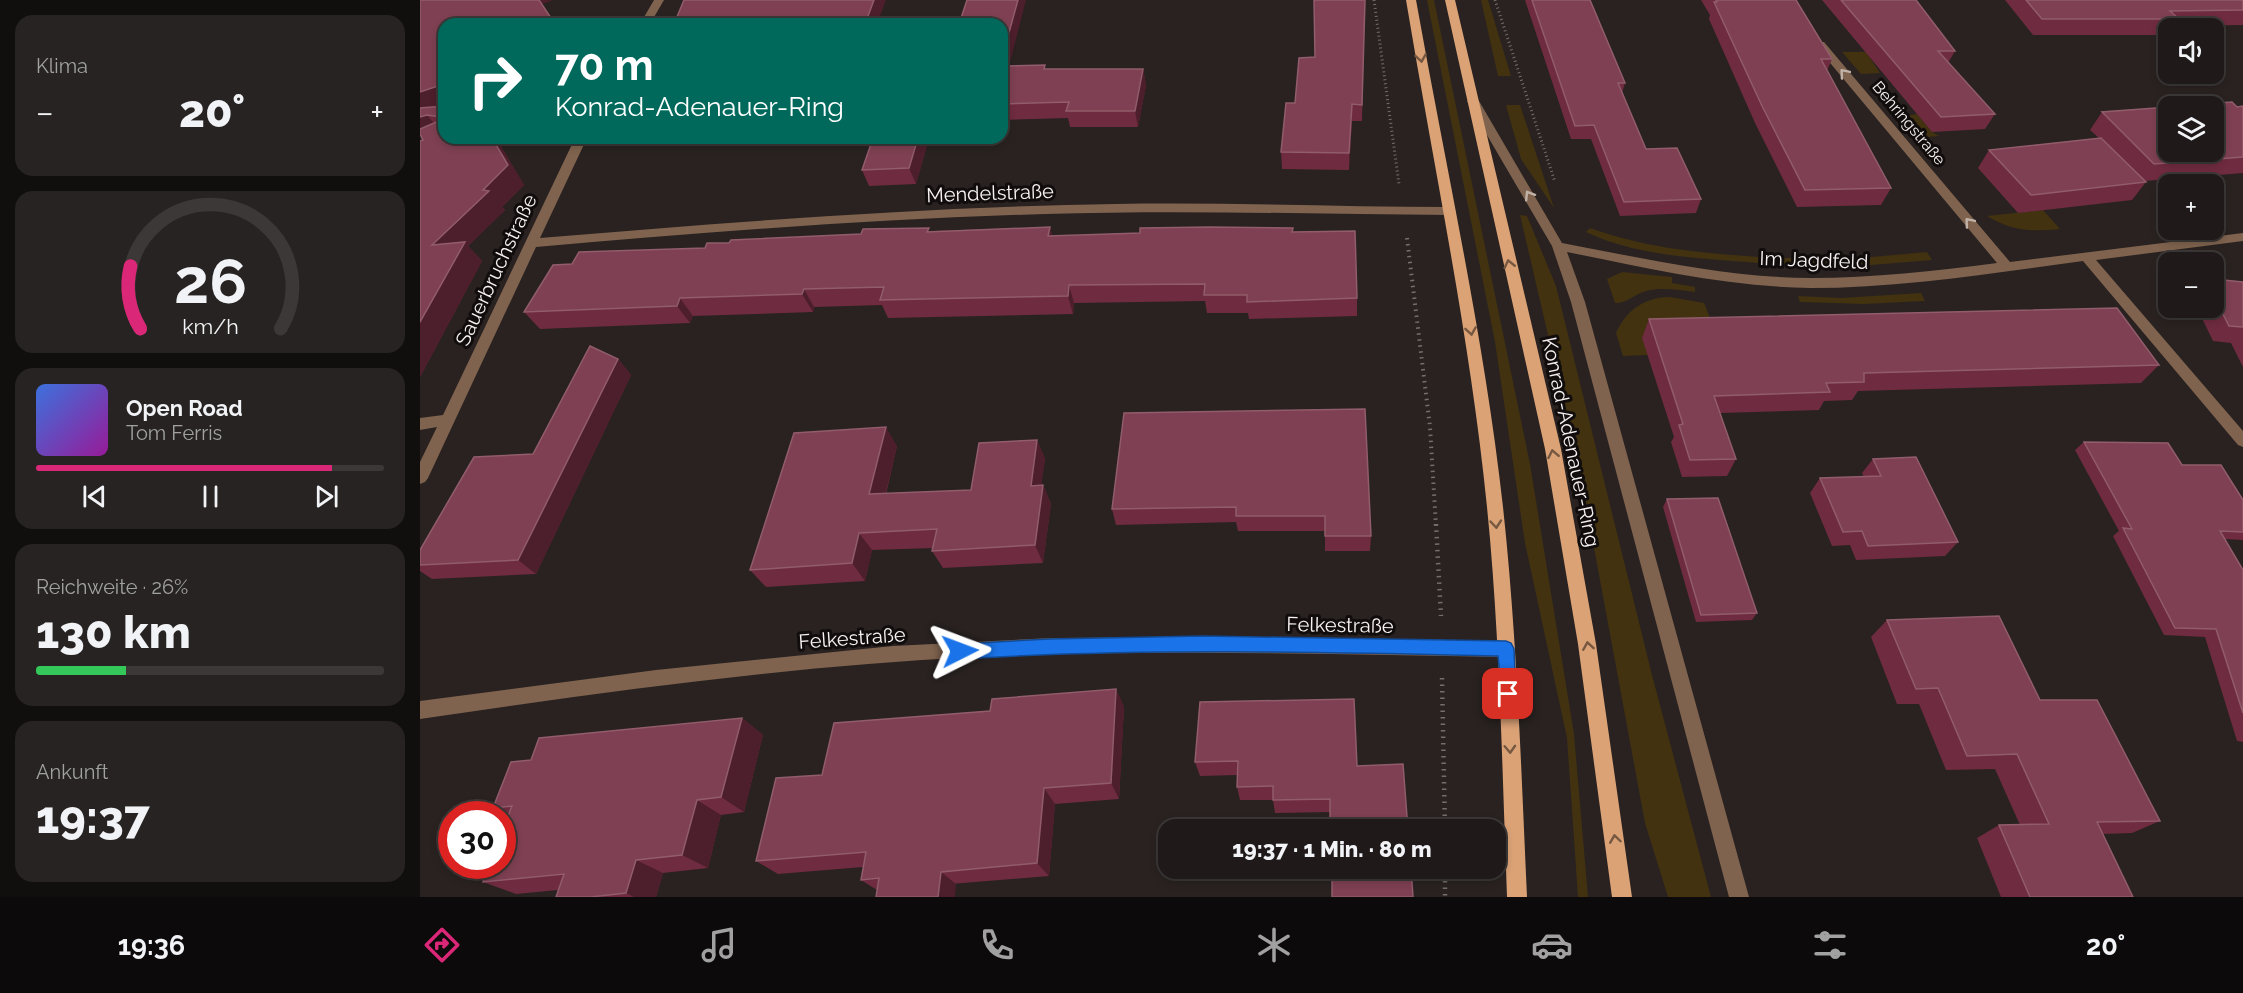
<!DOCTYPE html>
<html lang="de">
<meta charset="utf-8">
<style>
body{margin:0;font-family:Raleway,sans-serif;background:#272322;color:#f1f3f6;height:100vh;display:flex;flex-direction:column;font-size:22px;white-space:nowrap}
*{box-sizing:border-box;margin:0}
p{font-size:20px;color:#a1a1a2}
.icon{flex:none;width:33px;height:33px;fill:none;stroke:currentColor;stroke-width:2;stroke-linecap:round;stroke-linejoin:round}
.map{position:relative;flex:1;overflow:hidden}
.sheet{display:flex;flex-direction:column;gap:15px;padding:15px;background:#110e0e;width:420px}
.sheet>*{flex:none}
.guide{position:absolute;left:18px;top:18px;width:570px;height:126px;border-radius:18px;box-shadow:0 3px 9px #0003,0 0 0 2px #3c3838;background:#00695c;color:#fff;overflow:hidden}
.fabs{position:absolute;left:1738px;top:18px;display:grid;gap:12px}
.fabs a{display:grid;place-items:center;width:66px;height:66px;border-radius:12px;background:#1f1a19;box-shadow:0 3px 9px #0003,0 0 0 2px #3c3838;font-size:30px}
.speed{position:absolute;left:18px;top:801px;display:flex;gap:12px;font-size:30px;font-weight:700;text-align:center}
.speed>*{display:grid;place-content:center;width:78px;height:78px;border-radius:50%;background:#1f1a19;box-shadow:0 3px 9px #0003,0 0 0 2px #3c3838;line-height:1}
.speed .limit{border:9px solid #d22;background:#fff;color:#111}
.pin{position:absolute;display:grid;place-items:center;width:51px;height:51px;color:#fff;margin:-26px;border-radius:12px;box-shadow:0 3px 9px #0006}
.me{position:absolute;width:66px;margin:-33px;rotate:87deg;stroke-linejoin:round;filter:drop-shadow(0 0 4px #0008)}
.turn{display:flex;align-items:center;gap:21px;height:126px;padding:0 18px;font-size:27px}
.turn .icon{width:78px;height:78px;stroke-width:2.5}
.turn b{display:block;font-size:42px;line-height:51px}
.big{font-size:45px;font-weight:800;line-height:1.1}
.sheet .card{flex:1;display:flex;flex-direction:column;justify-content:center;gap:9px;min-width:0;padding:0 21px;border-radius:18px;background:#272322}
.sheet .dial{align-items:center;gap:0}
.dial svg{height:156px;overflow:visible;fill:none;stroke:#3c3838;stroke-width:7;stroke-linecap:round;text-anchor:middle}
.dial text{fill:#f1f3f6;stroke:none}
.song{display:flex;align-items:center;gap:18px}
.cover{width:72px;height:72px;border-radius:9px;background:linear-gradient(135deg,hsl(220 70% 55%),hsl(300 70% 35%))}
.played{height:6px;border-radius:3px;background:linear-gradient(90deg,#db2777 85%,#3c3838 85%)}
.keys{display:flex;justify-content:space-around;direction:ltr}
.heat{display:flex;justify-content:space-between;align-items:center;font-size:33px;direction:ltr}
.charge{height:9px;border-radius:4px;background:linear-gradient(90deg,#34c759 26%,#3c3838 0)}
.trip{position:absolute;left:738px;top:819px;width:348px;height:60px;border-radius:18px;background:#1f1a19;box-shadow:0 3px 9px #0003,0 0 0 2px #3c3838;font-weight:800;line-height:60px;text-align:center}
.menu{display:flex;height:96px;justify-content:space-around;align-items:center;background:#0c0a0a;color:#a1a1a2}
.menu .icon{width:42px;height:42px}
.menu .current{color:#db2777}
.menu b{font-size:27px;color:#f1f3f6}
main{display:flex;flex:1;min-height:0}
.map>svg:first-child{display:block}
</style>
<main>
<section class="sheet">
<div class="card"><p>Klima</p>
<div class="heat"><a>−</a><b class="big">20°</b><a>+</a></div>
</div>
<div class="card dial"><svg viewBox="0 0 100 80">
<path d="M14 69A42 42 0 1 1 86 69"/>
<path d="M14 69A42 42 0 0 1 9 37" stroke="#db2777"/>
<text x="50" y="56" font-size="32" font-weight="700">26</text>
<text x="50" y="72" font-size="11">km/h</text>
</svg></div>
<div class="card">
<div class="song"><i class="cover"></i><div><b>Open Road</b><p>Tom Ferris</p></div></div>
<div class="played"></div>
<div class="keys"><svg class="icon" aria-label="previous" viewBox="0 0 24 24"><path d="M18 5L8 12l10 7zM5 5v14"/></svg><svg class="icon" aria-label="pause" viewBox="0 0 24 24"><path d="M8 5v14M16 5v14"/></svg><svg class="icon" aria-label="next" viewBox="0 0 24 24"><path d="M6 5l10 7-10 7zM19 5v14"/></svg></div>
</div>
<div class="card"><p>Reichweite · 26%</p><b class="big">130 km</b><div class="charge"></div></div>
<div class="card"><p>Ankunft</p><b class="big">19:37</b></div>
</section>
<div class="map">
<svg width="1823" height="897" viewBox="0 0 1823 897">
<rect width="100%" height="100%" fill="#292221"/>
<g fill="#423210">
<path d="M1007,0h7l96,464 44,270 14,163h-10l-11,-159 -42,-195 -30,-201z"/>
<path d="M1061,0h7l23,76h-13z"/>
<path d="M1422,52h24l14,21 -19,1z"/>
<path d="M1086,105h14l34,103 -33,-49z"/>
<path d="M1497,114l15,18 7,4 -22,2 -18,-21z"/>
<path d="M1623,210l17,19c-27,3 -49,2 -73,-13z"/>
<path d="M1100,215l7,1 29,70 96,389 59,222h-43l-23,-74 -65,-351z"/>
<path d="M1170,228c55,20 111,25 169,29l-1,6c-56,-5 -120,-6 -172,-31z"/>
<path d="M1507,252l5,8 -73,6 -87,-3 1,-5h88z"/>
<path d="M1202,272l50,5v6l23,4v5c-16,-2 -33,-5 -49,-1 -11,3 -20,13 -31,12l-8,-24z"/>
<path d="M1501,293l4,8 -61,3 -64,-2 -2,-6 43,2z"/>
<path d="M1250,297l34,6 13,32 -70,20 -24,1 -7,-23c10,-23 29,-36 54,-36z"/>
</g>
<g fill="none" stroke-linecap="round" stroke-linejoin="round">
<g stroke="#746e6d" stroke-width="3" stroke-dasharray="1 3" stroke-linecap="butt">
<path d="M954,0l25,184"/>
<path d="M1075,0l60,182"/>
</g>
<path stroke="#746e6d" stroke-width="4" stroke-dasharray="1.5 4.5" stroke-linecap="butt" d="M987,238l23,189 6,99"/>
<g stroke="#746e6d" stroke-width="4.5" stroke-dasharray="1.5 5" stroke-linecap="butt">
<path d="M1016,524l5,92"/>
<path d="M1022,678l3,152"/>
<path d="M1025,868v29"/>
</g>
<g fill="#7f634e" fill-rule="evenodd">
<path d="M234,0h10l-14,24h-10z"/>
<path d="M1396,42h8l186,220 233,-29v8l-147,19 147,171v16l-5,-2 -155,-184c-91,12 -181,27 -273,27 -81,-1 -164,-20 -243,-36l18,50 164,595h-20l-158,-595 -19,-56 -85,-145 6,-3 6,3 83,142c80,15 167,35 249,35 62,0 124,-7 186,-15l-181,-217z"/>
<path d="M155,138h12l-47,100c192,-16 383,-31 576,-34 111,-2 223,3 334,3l6,4 -6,4c-135,-1 -270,-5 -405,-1 -170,5 -340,18 -509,33l-108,231 -3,4 -5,2v-22l17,-35 -17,3v-12l23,-3z"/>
<path d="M802,637l284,4 6,2 3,6 -3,6 -6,2c-177,-3 -354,-8 -531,0 -186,9 -371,35 -555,62v-18l236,-31 237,-24 159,-8z"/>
</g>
<g fill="#dba276" fill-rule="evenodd">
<path d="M986,0h10c30,169 68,336 87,507 14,129 18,260 24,390h-20c-5,-130 -7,-261 -20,-390 -17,-170 -53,-338 -81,-507z"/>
<path d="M1025,0h10l106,449 35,195 36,253h-20l-34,-253 -33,-195z"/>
</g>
</g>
<g fill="#6f2b3f">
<path d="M0,0l122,4 -98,102 -4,1 4,31h52l28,47 -22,22 3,3 -37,36 14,15 -62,116 3,-237z"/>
<path d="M945,0l-3,121h-10l-3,49 -67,-1 -1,-17 14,-49 20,-46z"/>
<path d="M1105,0h65l35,83 -3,10 24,56 55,50 -5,14 -76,3 -29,-77h-20z"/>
<path d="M1281,0h95l36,59 -5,12 64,117 -10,17 -84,2 -42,-84 -46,-104 1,-4z"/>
<path d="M1402,0h94l39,51 -7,12 47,51 -10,15 -53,3z"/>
<path d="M1585,0h238v25l-69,1 -2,2h-3v5l-1,2h-135z"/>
<path d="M582,24l7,42 37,3h97l3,16 -8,42h-68l-2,-9 -66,2z"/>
<path d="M1823,106v67l-98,8 1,1 -14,18 -114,13 -40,-45 11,-18 110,-12 -9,-8 12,-18z"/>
<path d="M213,138h64l-60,6z"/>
<path d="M453,138h56l-13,46 -47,2 -7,-16z"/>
<path d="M630,227l2,9 241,-4 64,66v18l-108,3 -1,-6h-41l-2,-12 -131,2 -1,11 -185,4 -6,-13 -68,2 -1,5 -120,4 -3,7 -150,6 -16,-17 48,-48 133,-16 24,-5 201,-12z"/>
<path d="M1794,279l29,3v85l-12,-24 -18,-2 -16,-33h17z"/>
<path d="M1229,319l510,46 -18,18 -283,8 -6,9 -28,1 -5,9 -99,3 16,46 -9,17 -45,1 -11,-35 3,-5 -32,-99z"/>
<path d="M198,359l13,16 -95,199 -104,5 -12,-8v-21l113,-96z"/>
<path d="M945,409l6,127 -1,15h-45v-20h-87l-2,-9 -120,3 -4,-16z"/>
<path d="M617,440l8,19 -4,26h2l8,19 -8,59 -100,5 -11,-17 1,-3 -61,2 -7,31 -99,6 -16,-17 147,-124 -11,48 85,-4z"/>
<path d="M1664,442l98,23 61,35v40l-18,-1 18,31v172l-6,-1 -32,-104 -41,-2 -51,-99 6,-5 -44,-81z"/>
<path d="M1453,459l85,83 -13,14 -89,4 -6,-15 -18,1 -22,-53 10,-15 44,-1 -2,-4z"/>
<path d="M1247,499l90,114 -5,7 -56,2 -33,-115z"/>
<path d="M1467,620l153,80 120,121 -28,12 -30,1 31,63h-132l-24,-59 22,-13h21l-25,-56 -49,1 -27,-66h-22l-26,-67z"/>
<path d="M696,689l8,18 -5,92 -64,5 -6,72 -172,14 -16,-10 2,-13 -85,7 -22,-13 66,-86 168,-64z"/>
<path d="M934,699l-24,113 -55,1 -2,-13h-33l-3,-13 1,-12 -38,1 -5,-14z"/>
<path d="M322,718l21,17 -19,77 -23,3 -13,53 -45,5 -7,24h-100l2,-7 -42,4 -33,-12 26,-67 -16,-7 38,-48z"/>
</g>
<g fill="#4d1e2b">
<path d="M79,0h54l-43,16z"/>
<path d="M454,0h12l-9,24h-12z"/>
<path d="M598,0h8l-21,82 -3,-9v-15z"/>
<path d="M723,69l3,16 -8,42 -3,-16z"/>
<path d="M24,84v22l-24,8v-22z"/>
<path d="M932,104v17l-3,49v-17z"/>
<path d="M7,115l16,19 -23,-5v-12z"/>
<path d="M72,138h4l28,47 -22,22 3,3 -37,36 14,15 -62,116v-55l12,-77 51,-55z"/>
<path d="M498,138h11l-13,46 -7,-16z"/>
<path d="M630,227l5,18 -7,-9z"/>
<path d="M649,285l5,18 -1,11 -5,-18z"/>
<path d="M384,289l10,18 -1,5 -11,-18z"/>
<path d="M260,298l13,18 -3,7 -13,-17z"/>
<path d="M198,359l13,16 -95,199 -18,-14z"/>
<path d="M466,427l11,19 -16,66 -12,-18z"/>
<path d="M617,440l8,19 -6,45 -8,-18z"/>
<path d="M623,485l8,19 -8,59 -8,-18z"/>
<path d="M439,533l13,17 -7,31 -13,-18z"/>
<path d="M696,689l8,18 -5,92 -8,-16z"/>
<path d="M322,718l21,17 -19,77 -23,-15z"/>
<path d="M624,788l11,16 -6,72 -12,-13z"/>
<path d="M277,800l24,15 -13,53 -26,-13z"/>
<path d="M216,860l27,13 -7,24h-22l-8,-4z"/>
<path d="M521,872l15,12 -1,13h-17z"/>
</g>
<g fill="#7e4052" stroke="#915c6b" stroke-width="1.5">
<path d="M0,0h119l16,24h-111v60l-24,8z"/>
<path d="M264,0h190l-9,24h-191z"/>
<path d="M547,0h51l-16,58v-34h-43z"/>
<path d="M894,0h51l-3,105 -10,-1 -3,49 -68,-1 5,-49h9l4,-45 16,-1z"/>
<path d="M1112,0h58l35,83h-7l28,66 31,-1 24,51 -77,3 -30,-77 -19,1z"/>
<path d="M1296,0h80l36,59h-11l70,129 -86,2 -43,-84 -48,-104h3z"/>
<path d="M1421,0h75l39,51h-17l57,63 -54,3z"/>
<path d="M1606,0h217v10l-73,1 9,8h-137z"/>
<path d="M625,65l-1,4h99l-8,42h-69l3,-9 -67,2v-38z"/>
<path d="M1812,102l5,5 6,-1v51l-89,7 -52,-52 67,-5v45h45v-46h-36z"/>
<path d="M24,106v32h48l16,27 -25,25 6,1 -57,54 33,-3 -45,80v-181l3,-1 -3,-6v-5l21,-9v-3l-14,-2 -7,2v-9z"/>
<path d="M453,138h45l-9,30 -47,2z"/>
<path d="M1681,138l45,44 -115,13 -42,-45z"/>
<path d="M630,227l-2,9 92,-3v-5l70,-1 83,1 -1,4 63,-1 2,67 -110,4v-7h-43l1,-11 -136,1 -1,11 -188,4 4,-13 -80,2 -2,5 -122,4 -3,8 -153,6 29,-47 19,-1 7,-12 126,-4 2,-5h22l2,-3 130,-6 2,-5 66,-1 -2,4z"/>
<path d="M1794,279l29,3v45l-14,-1 -15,-30z"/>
<path d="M1697,308l42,57 -295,8v9l-38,1 4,9 -116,4 22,63 -46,1 -11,-35 4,-1 -34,-105z"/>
<path d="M170,346l28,13 -100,201 -98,5v-15l54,-93 59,-3z"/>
<path d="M945,409l6,127h-46v-20h-89v-9l-124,2 12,-96z"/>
<path d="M466,427l-17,67 102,-4 8,-47 58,-3 -6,46 12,-1 -8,60 -103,6 5,-22 -78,4 -7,30 -102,7 44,-137z"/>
<path d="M1664,442l84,1 14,22h39l22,35v32l-23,-1 23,39v143l-27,-84 -41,-1 -52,-100 9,1z"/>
<path d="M1496,457l42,85 -90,4 -6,-15 -19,1 -23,-54 61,-2 -8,-17z"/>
<path d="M1298,498l39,115 -56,2 -34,-116z"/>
<path d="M1579,616l41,84h57l63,121 -63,1 36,75h-103l-31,-72 50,-1 -32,-70 -50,2 -29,-68 -22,1 -29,-69z"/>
<path d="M696,689l-5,94 -67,5 -7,75 -96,9 -3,25h-62l3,-19 -18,2 5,-28 -110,9 20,-83 46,-3 12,-52 156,-12 2,-12z"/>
<path d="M934,699l3,67 46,-2 5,66h-78v-31l-57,1v-14l-36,1 1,-26 -43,1 5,-60z"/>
<path d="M322,718l-21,79 -24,3 -15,55 -46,5 -10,33 -35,4h-35l8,-23 -81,8 6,-16h13v-35l10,-25 -19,2 18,-46 20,-2 8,-22z"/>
<path d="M912,868h79l2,29h-81z"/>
</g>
<defs><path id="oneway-chevron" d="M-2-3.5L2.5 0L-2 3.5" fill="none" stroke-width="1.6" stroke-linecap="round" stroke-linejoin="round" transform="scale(1.5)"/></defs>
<g stroke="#765841">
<use href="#oneway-chevron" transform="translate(1001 58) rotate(81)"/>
<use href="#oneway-chevron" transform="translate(1089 264) rotate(-103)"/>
<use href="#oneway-chevron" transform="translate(1051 331) rotate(81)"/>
<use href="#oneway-chevron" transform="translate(1133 454) rotate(-101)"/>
<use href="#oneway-chevron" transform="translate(1076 524) rotate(85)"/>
<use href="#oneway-chevron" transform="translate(1168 646) rotate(-99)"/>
<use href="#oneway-chevron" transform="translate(1090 749) rotate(87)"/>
<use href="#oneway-chevron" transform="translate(1195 839) rotate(-98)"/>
</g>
<g stroke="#c1b2a8">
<use href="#oneway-chevron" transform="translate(1424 73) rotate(-130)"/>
<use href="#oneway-chevron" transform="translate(1109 195) rotate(-122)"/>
<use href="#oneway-chevron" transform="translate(1549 222) rotate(-130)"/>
</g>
<path fill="#1a73e8" stroke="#114b97" stroke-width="1.5" d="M783,636l303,5 5,2 3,6 2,45 -2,5 -6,2 -6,-2 -4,-43c-180,-4 -359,-8 -538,3l-6,-2 -2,-6 2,-5 6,-2 89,-5z"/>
<g text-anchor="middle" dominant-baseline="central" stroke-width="6" stroke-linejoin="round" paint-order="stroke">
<g font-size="16" fill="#f7f2f1" stroke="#100d0c">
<text transform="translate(1489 123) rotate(50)">Behringstraße</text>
</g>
<g font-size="20" fill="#f7f2f1" stroke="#100d0c">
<text transform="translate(570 193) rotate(-2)">Mendelstraße</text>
<text transform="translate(1394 260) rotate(2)">Im Jagdfeld</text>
<text transform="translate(76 270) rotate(-65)">Sauerbruchstraße</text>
<text transform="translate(1151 442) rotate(78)">Konrad-Adenauer-Ring</text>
<text transform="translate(920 625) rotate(1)">Felkestraße</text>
<text transform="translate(432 638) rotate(-4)">Felkestraße</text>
</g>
</g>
</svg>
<div class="fabs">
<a><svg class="icon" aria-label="sound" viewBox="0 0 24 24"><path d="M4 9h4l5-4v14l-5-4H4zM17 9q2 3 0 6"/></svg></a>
<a><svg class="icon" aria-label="layers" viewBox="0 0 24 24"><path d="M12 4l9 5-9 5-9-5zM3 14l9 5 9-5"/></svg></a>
<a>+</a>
<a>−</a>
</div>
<div class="speed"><div class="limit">30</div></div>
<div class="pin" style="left:1088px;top:694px;background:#d93025"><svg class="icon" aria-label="arrive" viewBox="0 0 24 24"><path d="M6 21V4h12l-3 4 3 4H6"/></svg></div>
<svg class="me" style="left:540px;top:651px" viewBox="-20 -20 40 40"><path d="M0-17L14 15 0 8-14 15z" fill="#1a73e8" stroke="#fff" stroke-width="4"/></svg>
<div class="trip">19:37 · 1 Min. · 80 m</div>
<div class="guide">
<div class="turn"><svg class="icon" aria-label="right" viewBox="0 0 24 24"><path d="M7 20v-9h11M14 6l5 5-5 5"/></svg><div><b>70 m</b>Konrad-Adenauer-Ring</div></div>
</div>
</div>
</main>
<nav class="menu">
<b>19:36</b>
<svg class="icon current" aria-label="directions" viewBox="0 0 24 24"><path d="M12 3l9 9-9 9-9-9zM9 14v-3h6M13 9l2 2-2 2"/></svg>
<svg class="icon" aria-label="music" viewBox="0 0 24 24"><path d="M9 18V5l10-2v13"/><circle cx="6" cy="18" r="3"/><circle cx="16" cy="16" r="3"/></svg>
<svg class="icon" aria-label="phone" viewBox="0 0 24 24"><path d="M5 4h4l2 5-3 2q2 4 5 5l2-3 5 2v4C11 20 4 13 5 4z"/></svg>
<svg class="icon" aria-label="climate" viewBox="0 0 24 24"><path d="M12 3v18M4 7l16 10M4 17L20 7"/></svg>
<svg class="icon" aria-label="car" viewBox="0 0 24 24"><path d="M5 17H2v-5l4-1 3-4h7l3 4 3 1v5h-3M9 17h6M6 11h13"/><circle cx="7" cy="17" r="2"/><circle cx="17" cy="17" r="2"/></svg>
<svg class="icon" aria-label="filters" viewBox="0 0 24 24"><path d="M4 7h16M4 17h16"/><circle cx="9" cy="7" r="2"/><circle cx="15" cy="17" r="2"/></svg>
<b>20°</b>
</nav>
